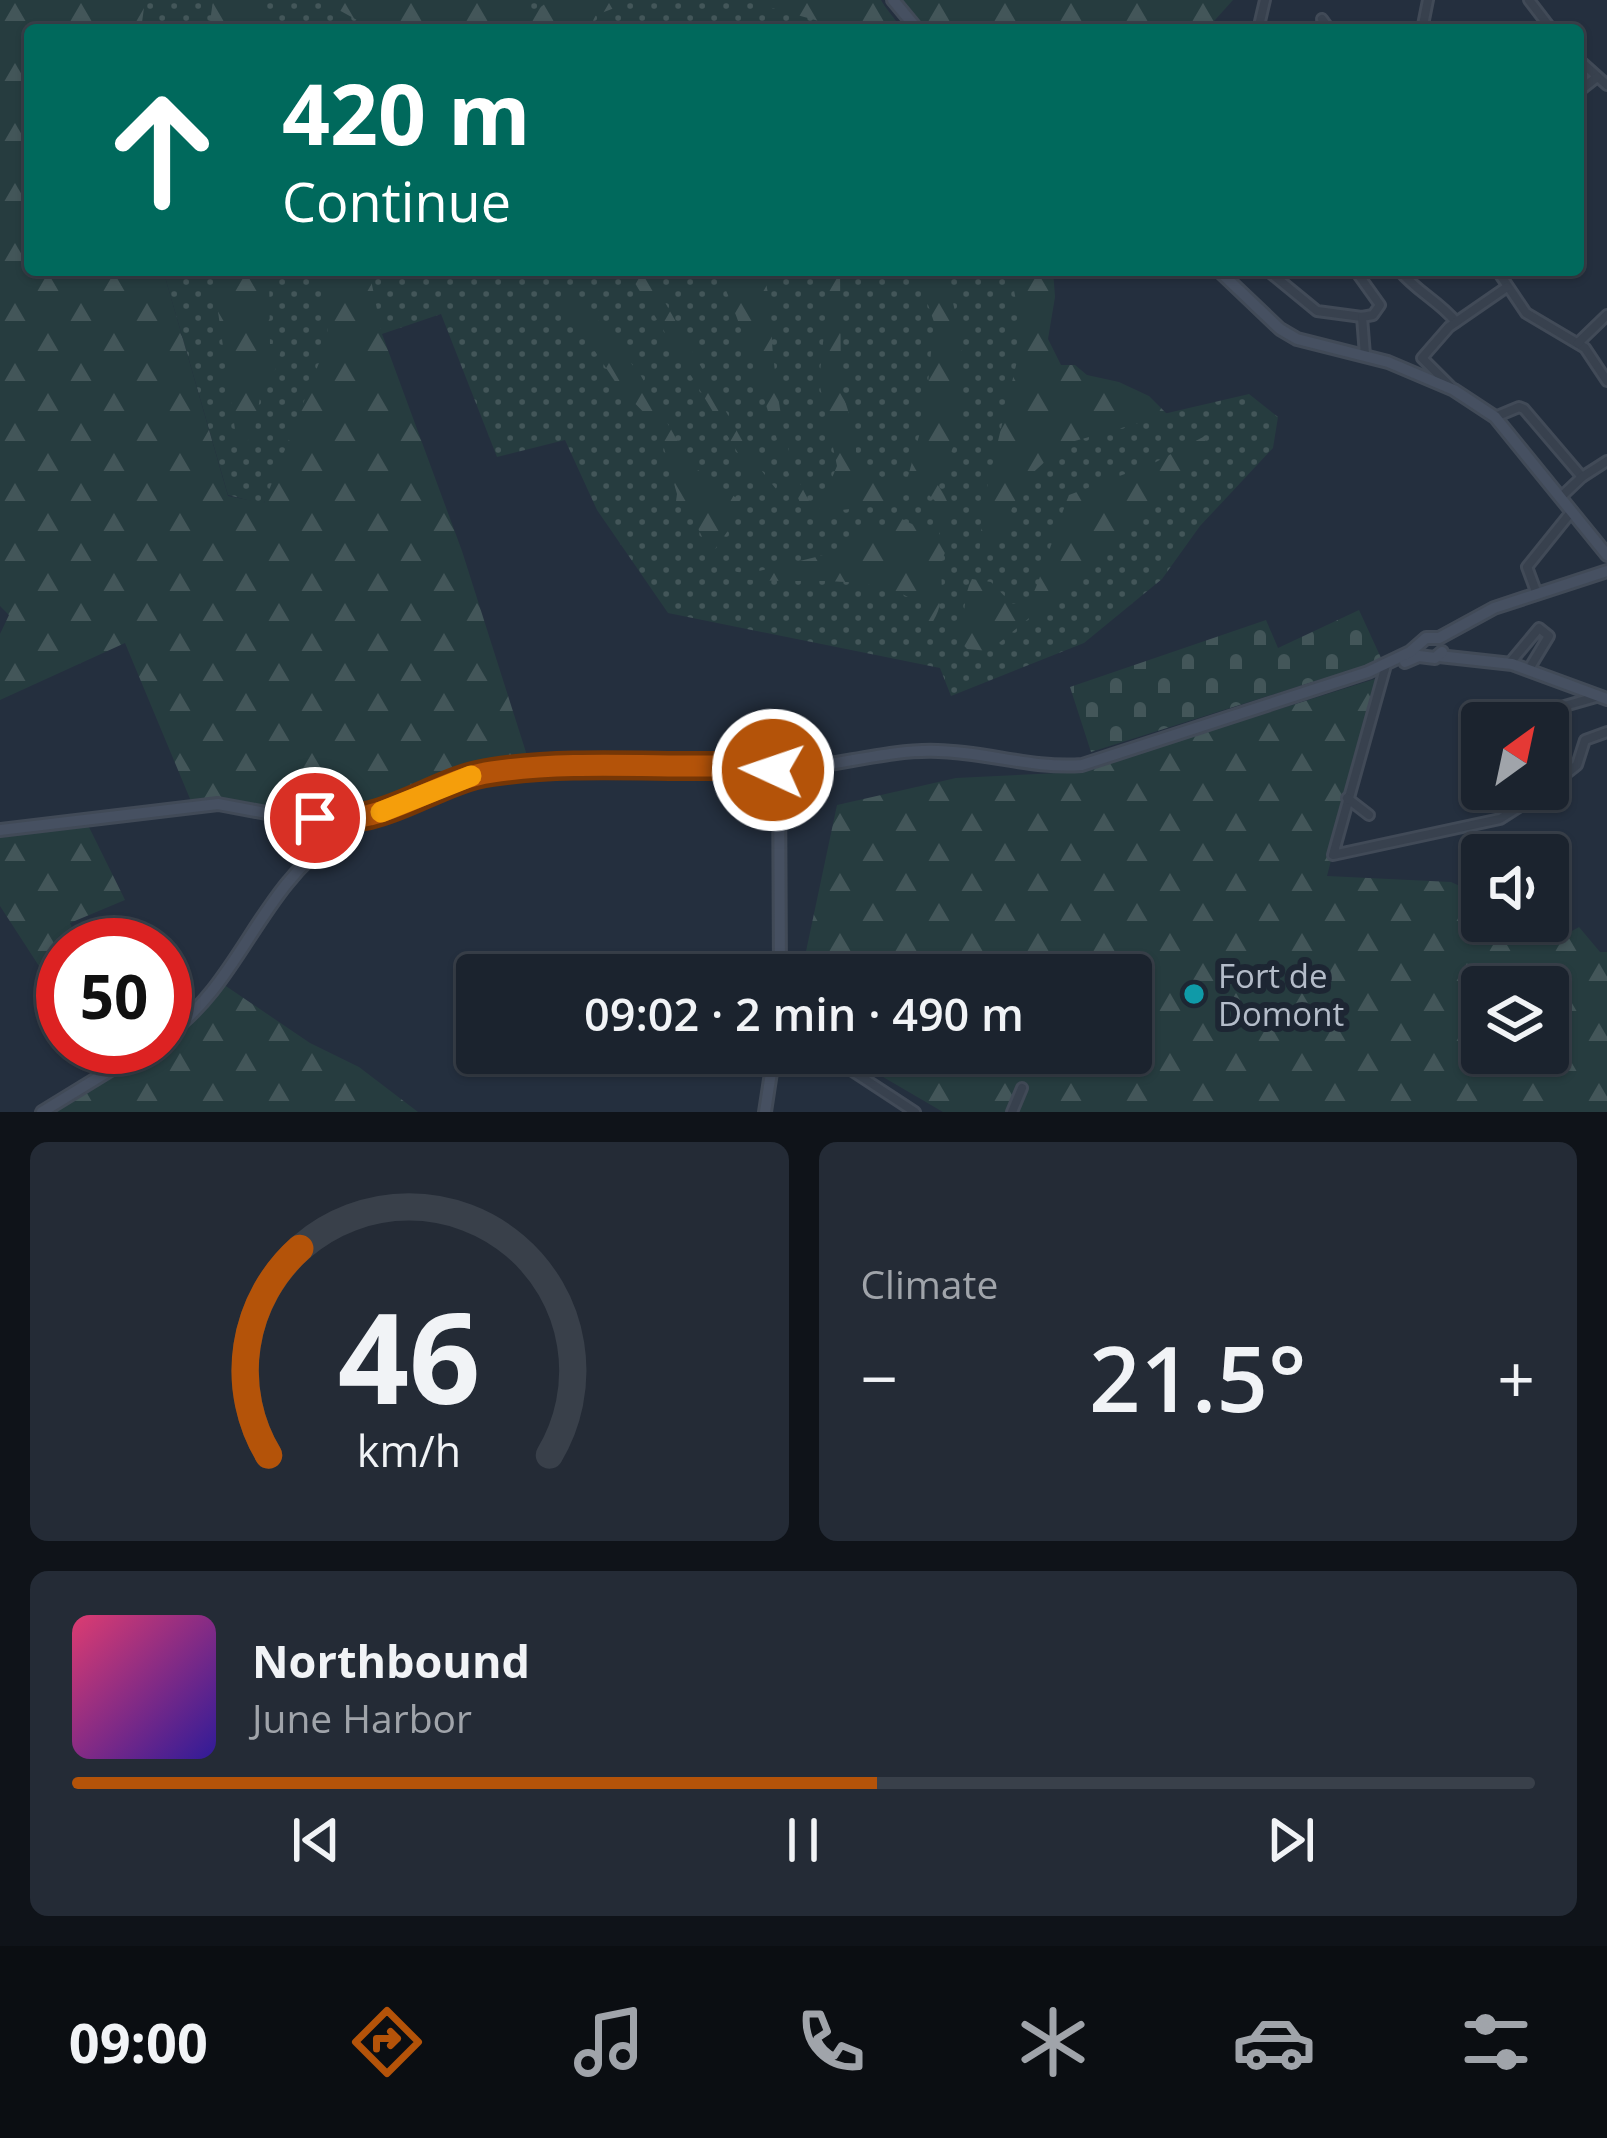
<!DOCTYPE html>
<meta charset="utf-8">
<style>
body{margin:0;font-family:"Open Sans",sans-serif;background:#242b36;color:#f1f3f6;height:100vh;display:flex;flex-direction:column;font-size:45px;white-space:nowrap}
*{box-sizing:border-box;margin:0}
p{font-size:39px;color:#a0a4aa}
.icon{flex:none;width:66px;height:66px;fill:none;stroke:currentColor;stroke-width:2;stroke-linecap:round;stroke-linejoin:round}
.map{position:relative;height:1112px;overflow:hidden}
.side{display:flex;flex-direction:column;gap:30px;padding:30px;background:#0f1319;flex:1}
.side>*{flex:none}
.banner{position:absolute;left:24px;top:24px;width:1560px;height:252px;border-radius:12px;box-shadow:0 3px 9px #0004,0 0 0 3px #39404a;background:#00695c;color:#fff;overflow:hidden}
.needle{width:78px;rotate:33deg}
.controls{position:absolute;left:1461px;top:702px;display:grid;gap:24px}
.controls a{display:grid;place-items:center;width:108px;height:108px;border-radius:12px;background:#1b232e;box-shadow:0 3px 9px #0004,0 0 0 3px #39404a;font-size:60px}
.speed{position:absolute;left:36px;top:918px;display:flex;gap:24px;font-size:60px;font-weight:700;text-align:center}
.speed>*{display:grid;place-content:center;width:156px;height:156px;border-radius:50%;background:#1b232e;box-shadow:0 3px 9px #0004,0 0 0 3px #39404a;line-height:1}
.speed .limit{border:18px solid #d22;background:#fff;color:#111}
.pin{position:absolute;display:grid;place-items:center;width:102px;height:102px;color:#fff;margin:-51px;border:6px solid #fff;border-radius:50%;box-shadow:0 3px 12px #0007}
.me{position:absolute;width:132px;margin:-66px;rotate:273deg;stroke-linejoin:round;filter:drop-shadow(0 0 9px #0008)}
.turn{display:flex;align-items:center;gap:42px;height:252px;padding:0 60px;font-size:54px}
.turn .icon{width:156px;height:156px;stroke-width:2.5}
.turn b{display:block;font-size:84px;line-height:102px}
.big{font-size:90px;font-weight:600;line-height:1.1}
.side .card{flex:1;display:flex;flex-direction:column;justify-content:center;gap:18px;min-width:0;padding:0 42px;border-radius:18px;background:#242b36}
.side .dial{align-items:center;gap:0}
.dial svg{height:312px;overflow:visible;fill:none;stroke:#39404a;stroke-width:7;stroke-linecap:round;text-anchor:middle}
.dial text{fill:#f1f3f6;stroke:none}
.song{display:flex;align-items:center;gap:36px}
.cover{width:144px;height:144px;border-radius:18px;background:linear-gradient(135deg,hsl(340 70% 55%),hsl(250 70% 35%))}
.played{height:12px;border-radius:6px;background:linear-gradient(90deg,#b45309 55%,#39404a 55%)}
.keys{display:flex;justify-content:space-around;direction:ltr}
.heat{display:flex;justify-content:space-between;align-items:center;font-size:66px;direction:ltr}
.side .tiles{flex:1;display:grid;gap:30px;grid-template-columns:1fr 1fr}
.card:last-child{grid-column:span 2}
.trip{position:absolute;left:456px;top:954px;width:696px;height:120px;border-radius:12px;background:#1b232e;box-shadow:0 3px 9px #0004,0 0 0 3px #39404a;font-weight:600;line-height:120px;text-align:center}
.tab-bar{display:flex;height:192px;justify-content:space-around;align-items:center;background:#0b0e12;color:#a0a4aa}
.tab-bar .icon{width:84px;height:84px}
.tab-bar .on{color:#b45309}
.tab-bar b{font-size:54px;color:#f1f3f6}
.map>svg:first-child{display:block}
</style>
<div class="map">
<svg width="1607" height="1112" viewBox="0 0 1607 1112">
<defs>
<pattern id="grass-dots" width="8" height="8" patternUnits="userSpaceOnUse" patternTransform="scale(3)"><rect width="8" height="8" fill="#263c3f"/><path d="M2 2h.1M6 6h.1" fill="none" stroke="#435659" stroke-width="1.8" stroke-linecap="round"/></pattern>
<pattern id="forest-firs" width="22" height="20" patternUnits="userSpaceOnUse" patternTransform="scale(3)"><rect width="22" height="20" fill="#263c3f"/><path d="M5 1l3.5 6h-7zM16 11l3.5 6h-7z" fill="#435659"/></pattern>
<pattern id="cemetery-stones" width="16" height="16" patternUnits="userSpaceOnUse" patternTransform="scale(3)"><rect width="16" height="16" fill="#263c3f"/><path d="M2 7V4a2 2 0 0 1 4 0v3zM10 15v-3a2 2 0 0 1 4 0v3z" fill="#435659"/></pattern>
</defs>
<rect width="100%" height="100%" fill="#242f3e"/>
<g fill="url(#grass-dots)">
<path d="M138,0h742l23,30h-771z"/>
<path d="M163,270h868l3,118 52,44 163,-38 29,23 -5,31 -73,78 -38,53 -78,64 -133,53 -11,-28 -272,-55 -71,-103 -32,-70 -68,17 -56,-143 -59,20 -119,170 -35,-9z"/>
</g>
<g fill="url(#forest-firs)" fill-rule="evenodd">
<path d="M0,0h145l-4,30h-111v240h133l65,226 36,7 64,-163 -4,-70h45l13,64 80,217 69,217 -224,47 -114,-9 -68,-163 -125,57v-66l9,-19 -9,-9z"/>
<path d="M213,0h53l-2,30h-55z"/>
<path d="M336,0h171l27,12 16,-12 83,1 -37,14 -8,15h-213l-38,-21z"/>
<path d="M820,0h61l17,30h-47l-104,-29z"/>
<path d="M893,0h340l-27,30h-288z"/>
<path d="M212,270h57l1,74h13l-8,26 -11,2 -10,63 -16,15z"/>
<path d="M627,270h20l106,190 23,29 -4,7 -9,-8 -25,-35z"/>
<path d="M717,270h45c11,31 8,60 12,93 5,46 13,105 39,144l-7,10c-35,-80 -52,-168 -89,-247z"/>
<path d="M821,270h19l1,118 15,48v24l33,22 17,2 19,-70 9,-92 -18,-52h29l18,74 -4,23 -1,69 -21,48c11,16 19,31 8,49l5,5c-2,10 -9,21 -9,29 1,22 3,40 -11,59l-6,-8 -1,-13c-62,-40 -138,-14 -206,-30l7,-6 23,5 69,-17 27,-8 25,-18 34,-12 34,17 4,-2 -6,-16 2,-16 -9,-9 -14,-2 -29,14 -51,6 -18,7 22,-52 -18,-84 9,-88z"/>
<path d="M1010,270h43l2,27 -7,42 13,26h14l12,10 32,7 30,14 19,19 -104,29 -40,37 -30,68 -15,7 5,-56 39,-164z"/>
<path d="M582,299l59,77 50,89 55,40 -33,47 -5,-3 -20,-41 -12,-7 1,-7 -19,-67 -40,-41 -55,-83z"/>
<path d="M1205,436v13l-149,147 -67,55 -22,-2 -10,-11c11,-21 4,-38 15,-59l19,3 21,22c4,-1 16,-4 19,-6 5,-5 31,-87 38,-103l85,-32z"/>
<path d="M1378,678l-51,198 124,6 31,14v25h60l9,22 28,-16 21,25h7v160h-664l-101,-59h289v-78h-330l36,-170 119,-27 124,-6zM1482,987h66v66h-66z"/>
<path d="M86,821l39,79 -55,23 10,22h-17v58l-63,-97v-76z"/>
<path d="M220,982l90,61 49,24 59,45h-375l104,-65h18v-12z"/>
</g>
<path fill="url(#cemetery-stones)" d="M1359,610l23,50 -291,92 -21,-65 196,-67 12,28z"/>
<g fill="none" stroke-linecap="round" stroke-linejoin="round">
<defs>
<g id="street">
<path d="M1529,0l23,30"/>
<path d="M1322,19l8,11"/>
<path d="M1258,30l7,-30"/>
<path d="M1422,30l6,-30"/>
<path d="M1578,59l29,26"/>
<path d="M1578,92l19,-15"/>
<path d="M1267,270l50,41 45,6"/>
<path d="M1355,270l25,35 -7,10 -11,2 3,38"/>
<path d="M1399,270c18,22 40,31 57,52"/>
<path d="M1497,270l29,43 59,35 22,33"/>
<path d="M1578,343l29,-28"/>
<path d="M1453,389l-31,-31 27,-31 58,-40"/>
<path d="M1495,417l24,-10 5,2 58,68"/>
<path d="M1562,496l20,-19 25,-16"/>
<path d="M1537,594l-10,-27 45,-56"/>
<path d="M1509,664l30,-36 10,8 -20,33"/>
<path d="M1386,665l-53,190 167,-36 47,-30"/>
<path d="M1527,723l20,-12 49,-14"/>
<path d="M1548,788l29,-23 8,-25 22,-8"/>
<path d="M1513,789l8,17"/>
<path d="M1347,798l22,17"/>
<path d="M825,1053l90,59"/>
<path d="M1012,1112l10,-24"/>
</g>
<g id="secondary">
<path d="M893,0l25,30"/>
<path d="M1218,270l62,59 17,10 91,23 66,28 41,27 112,138"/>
<path d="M1439,656l73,8 95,35"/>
<path d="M1405,662l14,-6 16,2 7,-6"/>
<path d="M779,768l1,207"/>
<path d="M0,830l218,-26 75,14 75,-2"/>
<path d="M165,1036c75,-52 93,-145 170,-198 146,-100 278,-64 440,-68 55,-1 108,-21 163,-19 49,1 95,18 144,14l286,-93 42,-20 16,-14h13l55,-30 113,-37"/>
<path d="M42,1112l106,-65"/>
<path d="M765,1112l9,-59"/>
</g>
</defs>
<use href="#street" stroke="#414a57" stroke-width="14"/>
<use href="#secondary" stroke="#414a57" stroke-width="16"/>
<use href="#street" stroke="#38414e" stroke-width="8"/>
<use href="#secondary" stroke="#465061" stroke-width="10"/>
</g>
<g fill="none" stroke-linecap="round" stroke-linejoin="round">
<defs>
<path id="route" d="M315,818c18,-2 37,2 55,-3 42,-10 78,-37 122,-43 94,-14 192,-1 287,-8v6h-6"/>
</defs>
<use href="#route" stroke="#753606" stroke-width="30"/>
<use href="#route" stroke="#b45309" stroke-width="21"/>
<path stroke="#f59e0b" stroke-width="21" d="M381,812l90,-36"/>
</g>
<circle fill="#0f9aa8" stroke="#1d2633" stroke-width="4.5" cx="1194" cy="994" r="12"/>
<g text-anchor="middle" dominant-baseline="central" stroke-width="12" stroke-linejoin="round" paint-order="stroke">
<g font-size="33" fill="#b4bcc9" stroke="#1d2633" text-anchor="start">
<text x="1218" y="975">Fort de<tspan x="1218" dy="38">Domont</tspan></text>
</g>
</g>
</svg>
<div class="controls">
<a><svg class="needle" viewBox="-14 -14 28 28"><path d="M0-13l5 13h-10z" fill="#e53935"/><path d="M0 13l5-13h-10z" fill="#a0a4aa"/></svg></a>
<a><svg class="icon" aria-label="sound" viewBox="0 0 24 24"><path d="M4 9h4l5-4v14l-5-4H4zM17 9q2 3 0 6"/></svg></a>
<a><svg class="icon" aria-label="layers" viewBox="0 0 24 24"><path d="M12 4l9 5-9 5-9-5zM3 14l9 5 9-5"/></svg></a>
</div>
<div class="speed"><div class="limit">50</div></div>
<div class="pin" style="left:315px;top:818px;background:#d93025"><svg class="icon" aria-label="arrive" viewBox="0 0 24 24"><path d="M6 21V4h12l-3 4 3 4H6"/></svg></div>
<svg class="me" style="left:773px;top:770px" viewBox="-20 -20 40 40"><circle r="17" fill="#b45309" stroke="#fff" stroke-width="3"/><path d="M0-11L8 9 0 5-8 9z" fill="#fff"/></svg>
<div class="trip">09:02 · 2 min · 490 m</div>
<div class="banner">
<div class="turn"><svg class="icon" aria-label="ahead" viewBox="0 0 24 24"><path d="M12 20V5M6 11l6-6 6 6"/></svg><div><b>420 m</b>Continue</div></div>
</div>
</div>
<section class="side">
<div class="tiles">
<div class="card dial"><svg viewBox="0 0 100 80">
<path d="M14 69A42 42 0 1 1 86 69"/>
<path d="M14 69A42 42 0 0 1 22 16" stroke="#b45309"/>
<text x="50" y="56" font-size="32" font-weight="700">46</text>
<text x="50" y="72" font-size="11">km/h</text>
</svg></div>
<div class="card"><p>Climate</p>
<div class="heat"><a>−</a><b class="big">21.5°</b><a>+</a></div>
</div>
<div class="card">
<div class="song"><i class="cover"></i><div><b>Northbound</b><p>June Harbor</p></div></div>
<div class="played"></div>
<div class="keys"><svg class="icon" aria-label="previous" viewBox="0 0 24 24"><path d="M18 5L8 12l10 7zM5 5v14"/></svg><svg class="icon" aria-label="pause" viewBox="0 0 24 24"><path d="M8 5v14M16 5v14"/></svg><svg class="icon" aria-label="next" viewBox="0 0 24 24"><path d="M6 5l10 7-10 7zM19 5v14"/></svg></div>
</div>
</div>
</section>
<nav class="tab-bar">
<b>09:00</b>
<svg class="icon on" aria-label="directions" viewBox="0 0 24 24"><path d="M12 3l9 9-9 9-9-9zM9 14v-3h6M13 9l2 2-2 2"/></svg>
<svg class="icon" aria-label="music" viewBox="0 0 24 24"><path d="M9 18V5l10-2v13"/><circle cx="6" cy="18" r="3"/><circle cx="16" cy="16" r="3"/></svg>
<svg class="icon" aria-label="phone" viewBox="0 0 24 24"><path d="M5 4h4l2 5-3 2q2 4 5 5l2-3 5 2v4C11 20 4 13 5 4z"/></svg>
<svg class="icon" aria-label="climate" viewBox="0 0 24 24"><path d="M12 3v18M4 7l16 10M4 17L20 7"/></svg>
<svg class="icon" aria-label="car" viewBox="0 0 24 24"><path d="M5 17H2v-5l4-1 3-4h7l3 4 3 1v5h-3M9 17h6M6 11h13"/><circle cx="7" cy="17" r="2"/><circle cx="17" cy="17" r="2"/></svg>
<svg class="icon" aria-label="filters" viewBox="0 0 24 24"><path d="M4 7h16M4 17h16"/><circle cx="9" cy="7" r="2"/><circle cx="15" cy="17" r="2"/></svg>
</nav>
